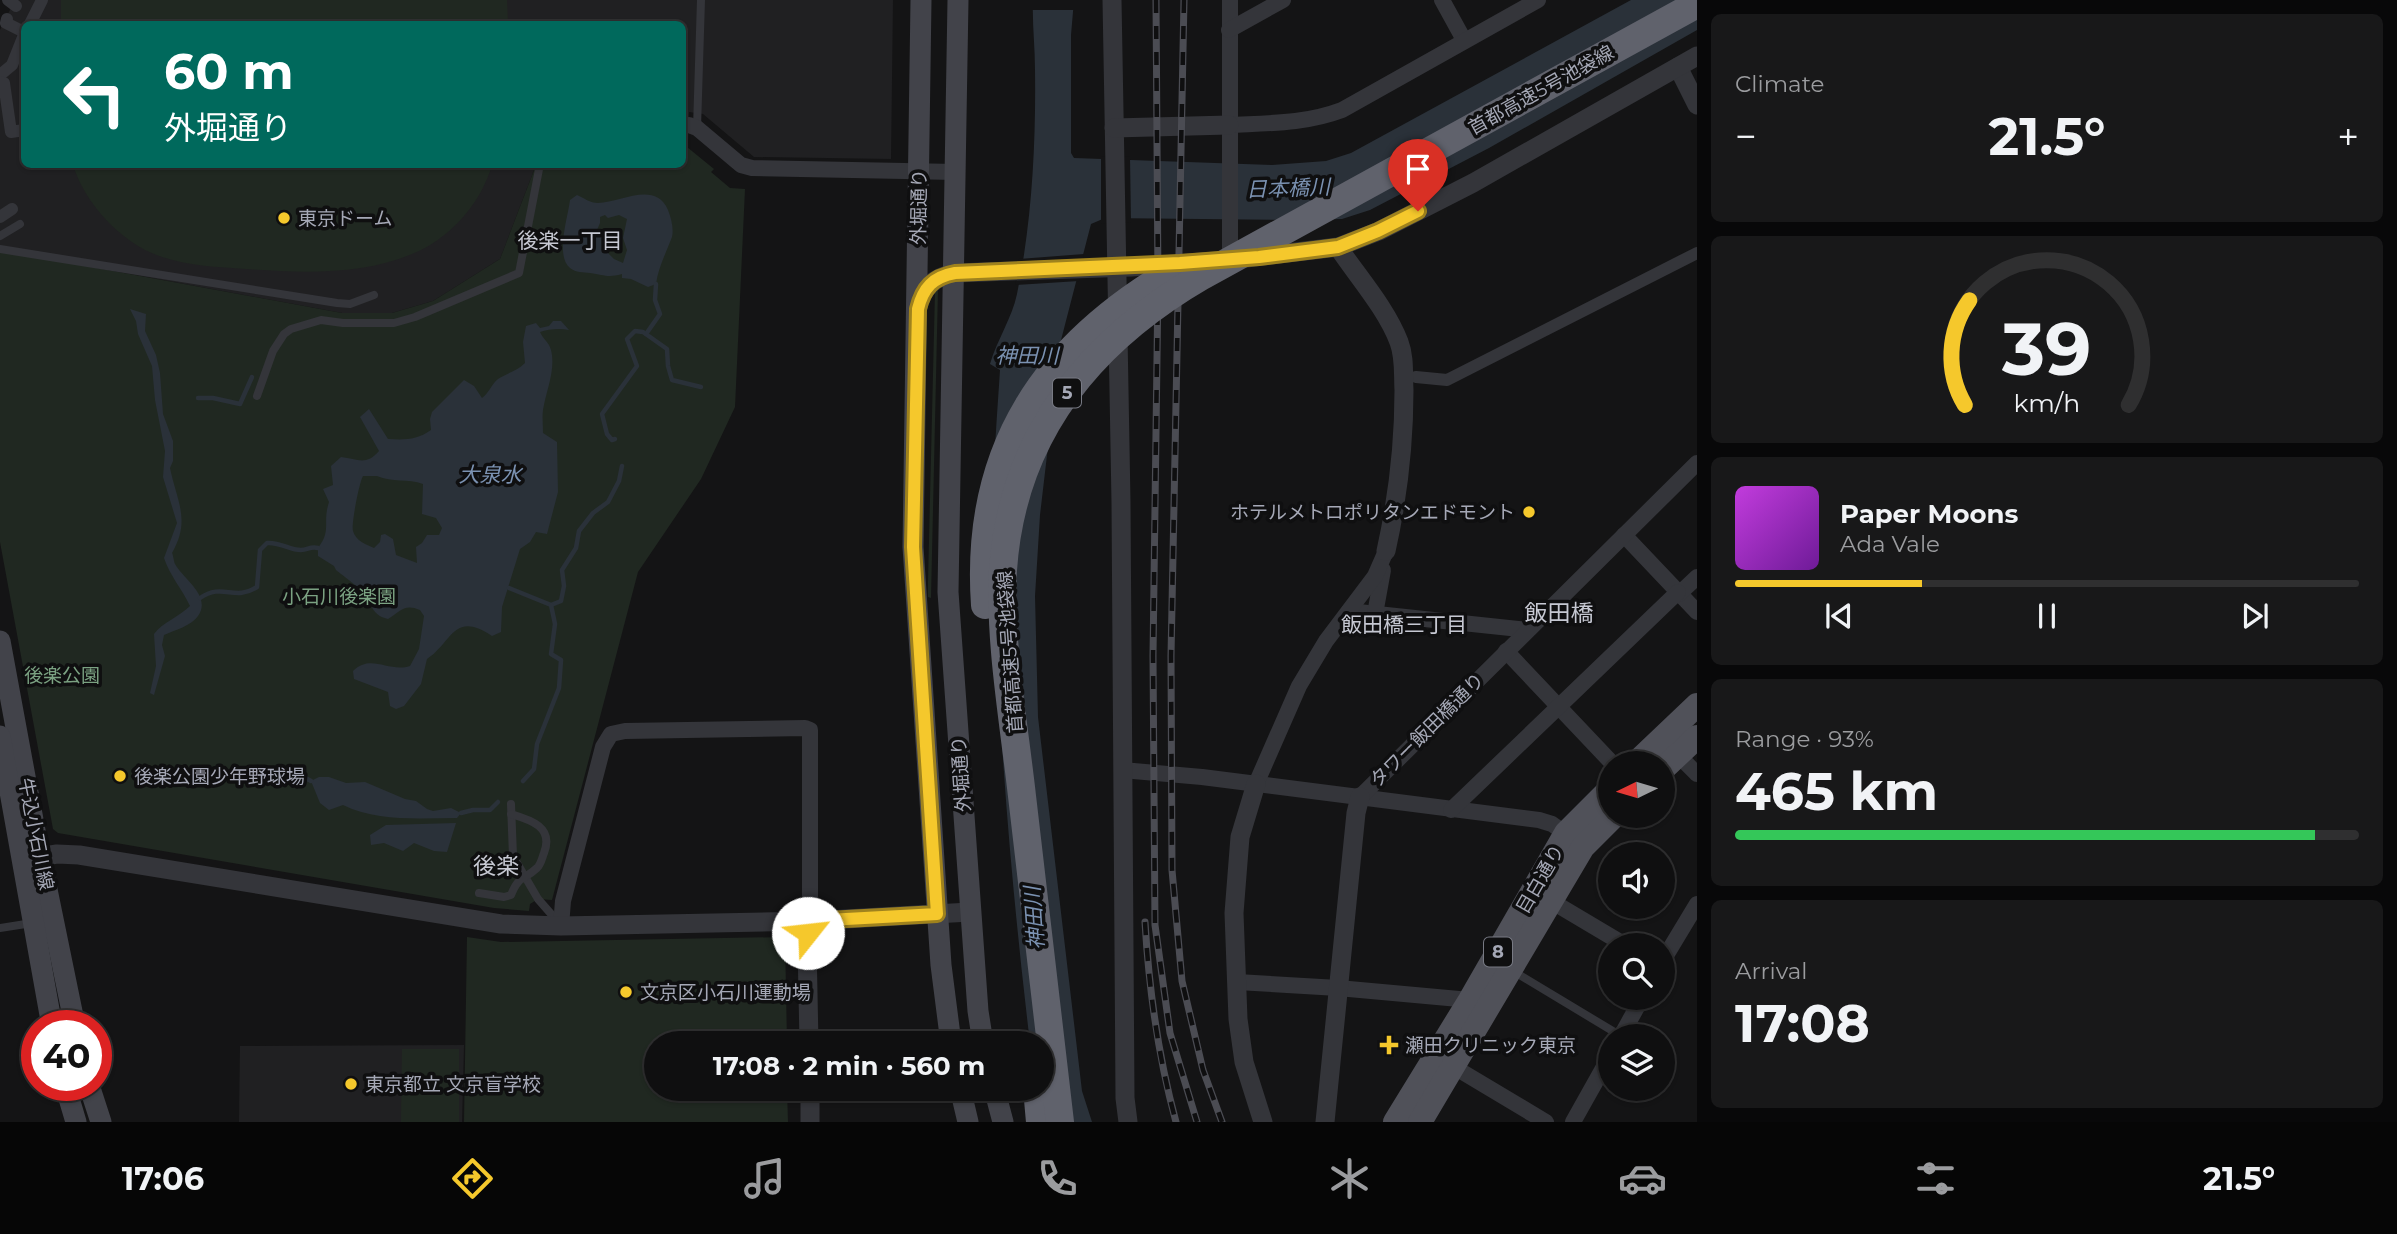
<!DOCTYPE html>
<meta charset="utf-8">
<style>
body{margin:0;font-family:Montserrat,"Noto Sans JP",sans-serif;background:#181819;color:#f1f3f6;height:100vh;display:flex;flex-direction:column;font-size:26px;white-space:nowrap}
*{box-sizing:border-box;margin:0}
p{font-size:23px;color:#9b9c9f}
.icon{flex:none;width:38px;height:38px;fill:none;stroke:currentColor;stroke-width:2;stroke-linecap:round;stroke-linejoin:round}
.map{position:relative;flex:1;overflow:hidden}
.side{display:flex;flex-direction:column;gap:14px;padding:14px;background:#080809;width:700px}
.side>*{flex:none}
.banner{position:absolute;left:21px;top:21px;width:665px;height:147px;border-radius:10px;box-shadow:0 2px 5px #0004,0 0 0 2px #2f2f30;background:#00695c;color:#fff;overflow:hidden}
.needle{width:46px;rotate:265deg}
.buttons{position:absolute;left:1598px;top:751px;display:grid;gap:14px}
.buttons a{display:grid;place-items:center;width:77px;height:77px;border-radius:50%;background:#0f0f10;box-shadow:0 2px 5px #0004,0 0 0 2px #2f2f30;font-size:35px}
.speed{position:absolute;left:21px;top:1010px;display:flex;gap:14px;font-size:35px;font-weight:700;text-align:center}
.speed>*{display:grid;place-content:center;width:91px;height:91px;border-radius:50%;background:#0f0f10;box-shadow:0 2px 5px #0004,0 0 0 2px #2f2f30;line-height:1}
.speed .limit{border:10px solid #d22;background:#fff;color:#111}
.pin{position:absolute;display:grid;place-items:center;width:60px;height:60px;color:#fff;margin:-72px -30px;border-radius:50% 50% 50% 0;rotate:-45deg;box-shadow:0 0 7px #0007}
.pin .icon{rotate:45deg}
.me{position:absolute;width:77px;margin:-38px;rotate:61deg;stroke-linejoin:round;filter:drop-shadow(0 0 5px #0008)}
.turn{display:flex;align-items:center;gap:24px;height:147px;padding:0 28px;font-size:32px}
.turn .icon{width:91px;height:91px;stroke-width:2.5}
.turn b{display:block;font-size:49px;line-height:60px}
.big{font-size:52px;font-weight:700;line-height:1.1}
.side .widget{flex:1;display:flex;flex-direction:column;justify-content:center;gap:10px;min-width:0;padding:0 24px;border-radius:10px;background:#181819}
.side .dial{align-items:center;gap:0}
.dial svg{height:182px;overflow:visible;fill:none;stroke:#2f2f30;stroke-width:7;stroke-linecap:round;text-anchor:middle}
.dial text{fill:#f1f3f6;stroke:none}
.song{display:flex;align-items:center;gap:21px}
.cover{width:84px;height:84px;border-radius:10px;background:linear-gradient(135deg,hsl(290 70% 55%),hsl(280 70% 35%))}
.played{height:7px;border-radius:4px;background:linear-gradient(90deg,#f5c82c 30%,#2f2f30 30%)}
.keys{display:flex;justify-content:space-around;direction:ltr}
.heat{display:flex;justify-content:space-between;align-items:center;font-size:38px;direction:ltr}
.charge{height:10px;border-radius:5px;background:linear-gradient(90deg,#34c759 93%,#2f2f30 0)}
.trip{position:absolute;left:644px;top:1031px;width:410px;height:70px;border-radius:35px;background:#0f0f10;box-shadow:0 2px 5px #0004,0 0 0 2px #2f2f30;font-weight:700;line-height:70px;text-align:center}
.tabs{display:flex;height:112px;justify-content:space-around;align-items:center;background:#060606;color:#9b9c9f}
.tabs .icon{width:49px;height:49px}
.tabs .active{color:#f5c82c}
.tabs b{font-size:32px;color:#f1f3f6}
main{display:flex;flex:1;min-height:0}
.map>svg:first-child{display:block}
</style>
<main>
<div class="map">
<svg width="1697" height="1122" viewBox="0 0 1697 1122">
<rect width="100%" height="100%" fill="#141415"/>
<g fill="#202022">
<path d="M15,0h878l-2,159 -137,-2 -51,-43 -14,-2 -1,31 -1,4h-4l-1,-123h-658v140l512,1 -36,94 -67,42 -41,12h-50l-342,-63v-220z"/>
<path d="M464,1045l-2,77h-223l1,-76z"/>
</g>
<g fill="#202821">
<path d="M61,0h446l1,24h-447z"/>
<path d="M683,147h4l27,22 -3,3 19,16 15,1 -10,218 -34,72 -63,93 -86,328 -14,-1 -8,5 -1,7 -35,-3 -436,-75 -5,-4 -53,-287v-290l86,14 256,47h50l41,-12 67,-42 36,-94 146,-1z"/>
<path d="M73,165v-1l419,1c-11,37 -38,69 -73,86 -54,25 -116,22 -173,18 -28,-2 -56,-3 -84,-12 -40,-13 -77,-53 -89,-92z"/>
<path d="M938,289l-7,309 -3,-1v-15l7,-291z"/>
<path d="M467,937l34,5 284,-5 2,106h-131v45l131,1 1,33h-324z"/>
<path d="M402,1049h57v73h-58z"/>
</g>
<g fill="#2a3139" fill-rule="evenodd">
<path d="M1033,0h41l-3,35v118l3,5 198,7 54,-4 25,-8 280,-153h66v30l-208,118 -119,62 -28,9 -40,1 -197,-2 -14,6 -31,120 -20,171 -5,81 3,121 44,374 10,31h-47l-4,-34v-45h-11c-21,-176 -35,-352 -37,-530 0,-47 4,-96 7,-143l-10,-6c7,-24 22,-46 27,-70 15,-73 19,-150 18,-224 0,-24 -3,-47 -2,-70z"/>
<path d="M577,195c7,3 13,8 21,8 22,0 57,-23 70,7 3,8 6,18 4,27 -6,16 -14,31 -16,47l-8,3 -17,-8 -9,-1v-4c-14,4 -18,1 -32,-1 -7,-1 -14,0 -20,-5 -15,-12 -2,-51 0,-68zM605,215l3,3 11,-3 8,4 -4,19 4,12 -4,13 -9,-4 -8,-8 1,-6 -2,-8h-11l6,-14v-6z"/>
<path d="M130,309l16,5 -1,17 11,24 4,18 3,41 10,27v20l-3,7c7,34 21,52 2,85 1,1 2,10 3,11 8,15 37,32 23,52 -7,10 -23,14 -34,19l-2,10 3,11 -11,39 -4,-2 6,-27 -2,-32c9,-12 25,-17 36,-28 -8,-17 -20,-30 -26,-48l13,-35 -14,-46 2,-26 -10,-51 -3,-34 -14,-32 -2,-13z"/>
<path d="M553,321h8l8,9c-9,-2 -21,-1 -29,2 3,7 9,10 11,18 5,20 -5,41 -8,60 -1,7 0,15 0,23l14,9 1,50 -11,42 -11,-2 -6,10 -10,7 -18,58 -1,25 -9,4c-39,-26 -40,7 -65,23l-6,25 -17,22 -8,3 -6,-3 -2,-14 -34,-13 -1,-8c18,-18 36,2 57,-5l9,-17 5,-33 -4,-6c-16,-7 -20,2 -32,9 -14,-3 -16,-12 -22,-23 -4,-7 -23,-20 -30,-26l-2,-4 -16,-10v-8c14,-18 4,-25 11,-46l-6,-13 10,-4 -2,-19 10,-9c17,2 25,9 38,-6l-19,-34 9,-8 19,30c17,1 29,1 43,-9l-1,-11 2,-7 32,-32 10,6 8,12c7,-5 9,-13 16,-19 9,-6 19,-8 27,-16l-2,-21 3,-16 10,-3 4,5 9,-2zM377,476c15,7 31,2 46,8l-1,30 14,4 6,10 -3,7h-12l-5,8 -6,4 1,16 -21,-8 -3,-16 -8,-5 -4,1 -1,7 -6,6c-9,-4 -18,-7 -21,-17 -2,-6 6,-48 10,-55z"/>
<path d="M319,777h10l17,6 19,-1 40,17 11,2 11,8 6,2 18,-3 10,5 -4,5c-39,0 -79,4 -114,-13l-14,5 -9,-7 -9,-22z"/>
<path d="M456,823l-9,29 -13,-1 -20,-8 -11,8 -19,-8 -13,2 -1,-10 16,-10z"/>
</g>
<g fill="#141415">
<rect x="1029" y="0" width="48" height="10"/>
<path d="M1101,156l29,1 1,65 -30,2z"/>
<path d="M1084,254l-5,27 -64,4 4,-26z"/>
</g>
<g fill="none" stroke-linecap="round" stroke-linejoin="round">
<g stroke="#2a3139" stroke-width="4.5">
<path d="M646,334l14,-20 -5,-14 1,-16"/>
<path d="M198,398h15l27,6 12,-27"/>
<path d="M615,439l-3,1 -5,-6 -5,-20 35,-48 -10,-27 8,-8 8,1 24,17 1,17 4,14 29,7"/>
<path d="M509,588l42,17 10,-4 3,-15 -2,-16 14,-22 3,-17 14,-18 15,-11 11,-21 3,-15"/>
<path d="M200,598c23,-16 34,4 57,-11l3,-37 7,-7c14,-1 22,7 34,7 7,0 9,-4 17,-2"/>
<path d="M256,770c17,8 26,14 44,5l11,6"/>
<path d="M523,781l11,-12 3,-25 22,-56 2,-28 -10,-6 4,-30 -4,-19"/>
<path d="M461,813l12,-3h17l8,-8"/>
</g>
<g stroke="#34353a" stroke-width="8">
<path d="M697,128l4,-128"/>
<path d="M0,236l20,-12"/>
<path d="M0,249l337,54 13,1 24,-9"/>
<path d="M257,396l16,-45 11,-17 7,-5 30,-9 22,3h51l21,-6 104,-44 21,-109"/>
<path d="M511,804l2,52 25,43 21,24"/>
<path d="M479,893l25,4 7,-2c8,-20 12,-14 26,-27 4,-4 5,-10 7,-15 10,-26 -13,-33 -33,-39"/>
<path d="M0,928l32,-5"/>
<path d="M1513,971l108,65"/>
<path d="M1662,1065l4,2"/>
</g>
<g stroke="#34353a" stroke-width="12">
<path d="M8,0l8,6"/>
<path d="M7,19l-1,4 18,9"/>
<path d="M30,24l12,-24"/>
<path d="M0,75l12,-10 12,-30"/>
<path d="M0,82l4,1 7,49 13,-2"/>
<path d="M0,217l12,-8"/>
<path d="M1416,377l31,3 250,-127"/>
</g>
<g stroke="#34353a" stroke-width="16">
<path d="M1230,0v260"/>
<path d="M1442,0l22,40"/>
<path d="M1229,30l54,-30"/>
<path d="M689,125l8,3 44,37 11,3 204,4"/>
<path d="M1229,125c39,-2 76,-1 113,-15l196,-110"/>
<path d="M1624,535l73,77"/>
<path d="M1679,594l18,-17"/>
<path d="M1349,611l179,19"/>
<path d="M1375,614l8,-44"/>
<path d="M1506,651l106,112"/>
<path d="M1678,755l19,19"/>
<path d="M1122,770l80,7 337,43 13,4 21,15"/>
<path d="M1256,784l43,-98 27,-45 49,-65 11,-25"/>
<path d="M1360,797l337,-334"/>
<path d="M1451,810l227,-218"/>
<path d="M1551,901l74,44"/>
<path d="M561,926l2,-25 40,-154 8,-13 14,-3 180,-3 5,2v191"/>
<path d="M1662,962l35,-58"/>
<path d="M1237,982l101,6 132,12"/>
<path d="M1621,1036l21,-38"/>
<path d="M1454,1067l92,55"/>
<path d="M1573,1122l37,-66"/>
</g>
<g stroke="#34353a" stroke-width="19">
<path d="M1112,0l9,502 4,596 3,24"/>
<path d="M1678,67l19,38"/>
<path d="M1114,128l115,-3"/>
<path d="M1338,247c20,30 48,61 61,95 6,16 4,32 5,48 0,55 -6,107 -18,161"/>
<path d="M918,307c5,-20 16,-30 37,-34l176,-6 99,-7 108,-13 41,-16 94,-48 224,-127"/>
<path d="M1256,784l-16,53 -6,76 4,106 6,43 19,60"/>
<path d="M26,859l31,-5 22,1 422,69 60,2 249,-5 160,-9"/>
<path d="M809,1043l-2,-99 3,-23"/>
<path d="M810,1088v34"/>
<path d="M1325,1122l31,-309 4,-16"/>
</g>
<g stroke="#42434a" stroke-width="21">
<path d="M921,0l-8,547 28,418 10,78"/>
<path d="M958,0l-10,592 30,419 5,32"/>
<path d="M0,641l36,195 39,190"/>
<path d="M0,736l52,290"/>
<path d="M65,1085l11,37"/>
<path d="M89,1085l12,37"/>
<path d="M960,1088l8,34"/>
<path d="M994,1088l9,34"/>
</g>
<g stroke="#505159" stroke-width="24">
<path d="M1636,763l61,-58"/>
<path d="M1662,770l35,-33"/>
<path d="M1395,1122l75,-122 96,-167 44,-44"/>
<path d="M1420,1122l163,-275 31,-31"/>
</g>
<path stroke="#60626c" stroke-width="28" d="M1037,1088l3,34"/>
<defs>
<g id="rail">
<path d="M1156,0l2,284 -5,372 2,269 15,108 27,89"/>
<path d="M1184,0l-13,656 1,214 10,111 21,89 19,52"/>
<path d="M1145,922c4,68 13,134 31,200"/>
</g>
</defs>
<use href="#rail" stroke="#4b4c53" stroke-width="7"/>
<use href="#rail" stroke="#0f0f10" stroke-width="4.5" stroke-dasharray="13" stroke-linecap="butt"/>
<g stroke="#60626c" stroke-width="28">
<path d="M985,605c-11,-157 61,-261 194,-337"/>
<path d="M1060,1122c-13,-109 -25,-217 -38,-326 -8,-72 -23,-155 -19,-226 9,-134 87,-229 199,-294l495,-272"/>
</g>
</g>
<g fill="none" stroke-linecap="round" stroke-linejoin="round">
<defs>
<path id="route" d="M808,933l2,-12 127,-7 -24,-367 5,-238c5,-21 15,-32 37,-36l225,-10 79,-6 79,-10 40,-16 40,-20"/>
</defs>
<use href="#route" stroke="#9f821d" stroke-width="18"/>
<use href="#route" stroke="#f5c82c" stroke-width="12"/>
</g>
<g fill="#f5c82c" stroke="#0f0f10" stroke-width="2.5">
<circle cx="284" cy="218" r="7"/>
<circle cx="1529" cy="512" r="7"/>
<circle cx="120" cy="776" r="7"/>
<circle cx="626" cy="992" r="7"/>
<path d="M1385.5 1034.5h7v7h7v7h-7v7h-7v-7h-7v-7h7z"/>
<circle cx="351" cy="1084" r="7"/>
</g>
<g text-anchor="middle" dominant-baseline="central" stroke-width="7" stroke-linejoin="round" paint-order="stroke">
<g fill="#0f0f10" stroke="#787a84" stroke-width="2">
<rect x="1053" y="378.5" width="28" height="29" rx="5"/>
<rect x="1484" y="937.5" width="28" height="29" rx="5"/>
</g>
<g font-size="18" font-weight="bold" fill="#a5a8b6">
<text x="1067" y="393">5</text>
<text x="1498" y="952">8</text>
</g>
<g font-size="19" fill="#a5a8b6" stroke="#0f0f10">
<text transform="translate(1541 90) rotate(-29)">首都高速5号池袋線</text>
<text transform="translate(919 207) rotate(-89)">外堀通り</text>
<text transform="translate(1010 652) rotate(-94)">首都高速5号池袋線</text>
<text transform="translate(1427 730) rotate(-45)">タワー飯田橋通り</text>
<text transform="translate(961 774) rotate(-94)">外堀通り</text>
<text transform="translate(36 834) rotate(79)">牛込小石川線</text>
<text transform="translate(1540 879) rotate(-60)">目白通り</text>
</g>
<g font-size="19" fill="#a5a8b6" stroke="#0f0f10" text-anchor="start">
<text x="298" y="218">東京ドーム</text>
<text x="1515" y="512" text-anchor="end">ホテルメトロポリタンエドモント</text>
<text x="134" y="776">後楽公園少年野球場</text>
<text x="640" y="992">文京区小石川運動場</text>
<text x="1405" y="1045">瀬田クリニック東京</text>
<text x="365" y="1084">東京都立 文京盲学校</text>
</g>
<g font-size="19" fill="#7ba282" stroke="#0f0f10">
<text x="339" y="596">小石川後楽園</text>
<text x="62" y="675">後楽公園</text>
</g>
<g font-size="21" font-style="italic" fill="#7b92b2" stroke="#0f0f10">
<text transform="translate(1288 188) rotate(-2)">日本橋川</text>
<text x="1027" y="355">神田川</text>
<text x="490" y="474">大泉水</text>
<text transform="translate(1034 918) rotate(-94)">神田川</text>
</g>
<g font-size="21" fill="#c6c8d2" stroke="#0f0f10">
<text x="570" y="240">後楽一丁目</text>
<text x="1404" y="624">飯田橋三丁目</text>
</g>
<g font-size="23" fill="#c6c8d2" stroke="#0f0f10">
<text x="1559" y="613">飯田橋</text>
<text x="496" y="866">後楽</text>
</g>
</g>
</svg>
<div class="buttons">
<a><svg class="needle" viewBox="-14 -14 28 28"><path d="M0-13l5 13h-10z" fill="#e53935"/><path d="M0 13l5-13h-10z" fill="#9b9c9f"/></svg></a>
<a><svg class="icon" aria-label="sound" viewBox="0 0 24 24"><path d="M4 9h4l5-4v14l-5-4H4zM17 9q2 3 0 6"/></svg></a>
<a><svg class="icon" aria-label="search" viewBox="0 0 24 24"><circle cx="10" cy="10" r="6"/><path d="M15 15l6 6"/></svg></a>
<a><svg class="icon" aria-label="layers" viewBox="0 0 24 24"><path d="M12 4l9 5-9 5-9-5zM3 14l9 5 9-5"/></svg></a>
</div>
<div class="speed"><div class="limit">40</div></div>
<div class="pin" style="left:1418px;top:211px;background:#d93025"><svg class="icon" aria-label="arrive" viewBox="0 0 24 24"><path d="M6 21V4h12l-3 4 3 4H6"/></svg></div>
<svg class="me" style="left:808px;top:933px" viewBox="-20 -20 40 40"><circle r="19" fill="#fff"/><path d="M0-13L10 11 0 6-10 11z" fill="#f5c82c"/></svg>
<div class="trip">17:08 · 2 min · 560 m</div>
<div class="banner">
<div class="turn"><svg class="icon" aria-label="left" viewBox="0 0 24 24"><path d="M17 20v-9H6M10 6l-5 5 5 5"/></svg><div><b>60 m</b>外堀通り</div></div>
</div>
</div>
<section class="side">
<div class="widget"><p>Climate</p>
<div class="heat"><a>−</a><b class="big">21.5°</b><a>+</a></div>
</div>
<div class="widget dial"><svg viewBox="0 0 100 80">
<path d="M14 69A42 42 0 1 1 86 69"/>
<path d="M14 69A42 42 0 0 1 16 23" stroke="#f5c82c"/>
<text x="50" y="56" font-size="32" font-weight="700">39</text>
<text x="50" y="72" font-size="11">km/h</text>
</svg></div>
<div class="widget">
<div class="song"><i class="cover"></i><div><b>Paper Moons</b><p>Ada Vale</p></div></div>
<div class="played"></div>
<div class="keys"><svg class="icon" aria-label="previous" viewBox="0 0 24 24"><path d="M18 5L8 12l10 7zM5 5v14"/></svg><svg class="icon" aria-label="pause" viewBox="0 0 24 24"><path d="M8 5v14M16 5v14"/></svg><svg class="icon" aria-label="next" viewBox="0 0 24 24"><path d="M6 5l10 7-10 7zM19 5v14"/></svg></div>
</div>
<div class="widget"><p>Range · 93%</p><b class="big">465 km</b><div class="charge"></div></div>
<div class="widget"><p>Arrival</p><b class="big">17:08</b></div>
</section>
</main>
<nav class="tabs">
<b>17:06</b>
<svg class="icon active" aria-label="directions" viewBox="0 0 24 24"><path d="M12 3l9 9-9 9-9-9zM9 14v-3h6M13 9l2 2-2 2"/></svg>
<svg class="icon" aria-label="music" viewBox="0 0 24 24"><path d="M9 18V5l10-2v13"/><circle cx="6" cy="18" r="3"/><circle cx="16" cy="16" r="3"/></svg>
<svg class="icon" aria-label="phone" viewBox="0 0 24 24"><path d="M5 4h4l2 5-3 2q2 4 5 5l2-3 5 2v4C11 20 4 13 5 4z"/></svg>
<svg class="icon" aria-label="climate" viewBox="0 0 24 24"><path d="M12 3v18M4 7l16 10M4 17L20 7"/></svg>
<svg class="icon" aria-label="car" viewBox="0 0 24 24"><path d="M5 17H2v-5l4-1 3-4h7l3 4 3 1v5h-3M9 17h6M6 11h13"/><circle cx="7" cy="17" r="2"/><circle cx="17" cy="17" r="2"/></svg>
<svg class="icon" aria-label="filters" viewBox="0 0 24 24"><path d="M4 7h16M4 17h16"/><circle cx="9" cy="7" r="2"/><circle cx="15" cy="17" r="2"/></svg>
<b>21.5°</b>
</nav>
